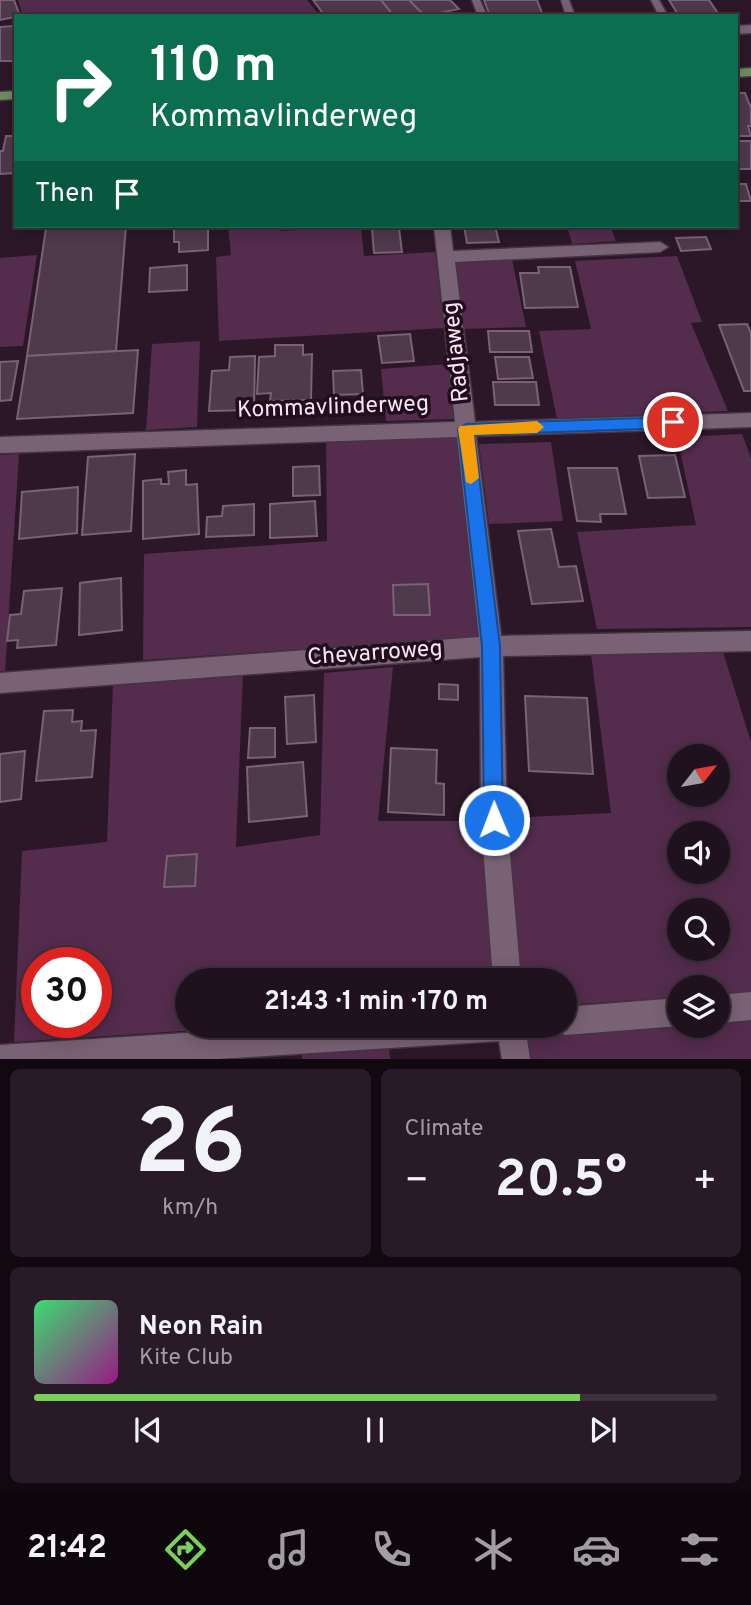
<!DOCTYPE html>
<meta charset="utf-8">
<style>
body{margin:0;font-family:Overpass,sans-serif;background:#281a27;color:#f1f3f6;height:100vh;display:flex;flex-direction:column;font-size:26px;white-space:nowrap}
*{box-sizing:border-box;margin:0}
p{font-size:23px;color:#a29da4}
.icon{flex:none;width:38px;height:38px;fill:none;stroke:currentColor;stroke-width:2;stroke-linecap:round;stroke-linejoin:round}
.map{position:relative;height:1059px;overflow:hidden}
.details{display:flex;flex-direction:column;gap:10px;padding:10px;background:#120910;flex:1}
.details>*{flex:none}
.banner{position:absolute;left:14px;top:14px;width:724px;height:214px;border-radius:0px;box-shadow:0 4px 18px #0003,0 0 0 2px #3d313c;background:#0b6e4f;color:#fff;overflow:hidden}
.needle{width:46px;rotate:59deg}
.tools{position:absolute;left:667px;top:744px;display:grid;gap:14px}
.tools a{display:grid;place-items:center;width:63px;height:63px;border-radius:50%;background:#20111e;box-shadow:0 4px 18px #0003,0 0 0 2px #3d313c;font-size:35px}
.speed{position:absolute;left:21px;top:947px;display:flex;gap:14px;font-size:35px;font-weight:700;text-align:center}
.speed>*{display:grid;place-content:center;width:91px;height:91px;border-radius:50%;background:#20111e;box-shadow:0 4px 18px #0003,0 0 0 2px #3d313c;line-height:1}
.speed .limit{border:10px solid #d22;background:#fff;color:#111}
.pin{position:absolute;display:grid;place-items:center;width:60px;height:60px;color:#fff;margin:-30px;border:4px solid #fff;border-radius:50%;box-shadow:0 2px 7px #0007}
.me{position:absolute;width:77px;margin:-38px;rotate:359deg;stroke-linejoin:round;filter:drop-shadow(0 0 5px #0008)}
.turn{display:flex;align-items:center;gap:24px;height:147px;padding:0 21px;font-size:32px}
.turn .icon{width:91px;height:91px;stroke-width:2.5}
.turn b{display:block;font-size:49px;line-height:60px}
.then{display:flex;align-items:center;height:66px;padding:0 21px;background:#0003;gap:14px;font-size:26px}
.big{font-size:52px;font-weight:700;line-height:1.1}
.details .card{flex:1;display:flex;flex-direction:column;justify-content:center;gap:10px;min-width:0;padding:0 24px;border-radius:10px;background:#281a27}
.details .dial{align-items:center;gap:0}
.dial b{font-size:91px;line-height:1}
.song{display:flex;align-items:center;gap:21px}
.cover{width:84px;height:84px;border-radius:10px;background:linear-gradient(135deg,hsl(140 70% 55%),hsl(310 70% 35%))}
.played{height:7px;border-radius:4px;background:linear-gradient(90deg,#79d158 80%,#3d313c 80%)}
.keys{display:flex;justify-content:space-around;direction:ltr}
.heat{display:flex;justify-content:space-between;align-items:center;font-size:38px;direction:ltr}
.details .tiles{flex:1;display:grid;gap:10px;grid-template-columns:1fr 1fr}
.card:last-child{grid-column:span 2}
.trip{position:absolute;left:175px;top:968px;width:402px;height:70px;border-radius:35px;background:#20111e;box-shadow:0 4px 18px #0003,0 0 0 2px #3d313c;font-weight:700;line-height:70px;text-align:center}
.dock{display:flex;height:112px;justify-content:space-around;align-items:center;background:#0d070c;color:#a29da4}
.dock .icon{width:49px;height:49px}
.dock .current{color:#79d158}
.dock b{font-size:32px;color:#f1f3f6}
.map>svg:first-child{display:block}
</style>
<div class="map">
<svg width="751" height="1059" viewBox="0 0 751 1059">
<rect width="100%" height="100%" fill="#2b1728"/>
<g fill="#542c4e" fill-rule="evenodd">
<path d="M18,0h289l13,16h-174v-4l-123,4z"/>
<path d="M228,226h52l1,5 80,-5 3,30 71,-4 9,76 -225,13 -3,-84 15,-2z"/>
<path d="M567,226h43l6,15 -44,3z"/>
<path d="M37,255l-14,91 -23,1v-89z"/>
<path d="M677,256l25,66 -11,1 37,88 -171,8 -18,-88 52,-2 -16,-68z"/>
<path d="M512,259l14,68 -64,2 -8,-67z"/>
<path d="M200,341l-3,86 -51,3 6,-86z"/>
<path d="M450,364l6,55 -70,2 -5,-52z"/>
<path d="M742,434l9,24v169l-154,2 -20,-97 119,-7 -19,-88z"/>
<path d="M458,435l21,202 -336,23 1,-106 183,-13 -1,-99z"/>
<path d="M551,442l12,79 -74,3 -10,-80z"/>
<path d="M19,454l-14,217h-5v-216z"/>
<path d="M723,652l28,90v250l-33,2v-7h-39v10l-114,8v-25h-45l-14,-162 105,-5 -20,-159zM679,756h39v38h-39zM679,833h39v39h-39zM679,910h39v38h-39z"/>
<path d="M393,667l-15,154h106l11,159h-308v46h72l-245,16 8,-191 85,-9 6,-160 130,-9 -7,174 84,-12 4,-162zM37,962h59v60h-59z"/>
<path d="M751,1019v40h-220l-3,-24 151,-11 39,2v-4z"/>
<path d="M389,1047l1,12h-88l-1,-8z"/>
</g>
<g fill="#4f394c" stroke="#7a6175" stroke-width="2">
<path d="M0,0h14l6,16 -20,4z"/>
<path d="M313,0h68l13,16h-69z"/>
<path d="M381,0h28l16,16h-31z"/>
<path d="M409,0h41l9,9 -34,7z"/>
<path d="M484,0h53l5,13h5l1,3h-58z"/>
<path d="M669,0h40l10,15 -40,1z"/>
<path d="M13,26l3,35h-16v-34z"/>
<path d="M737,93h8l6,15v18h-3l3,10h-14z"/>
<path d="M6,136h10v37l-16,1v-23h3z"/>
<rect x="737" y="141" width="14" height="28"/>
<path d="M737,184h9l5,17h-14z"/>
<path d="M126,226l-10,125 -89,5 19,-128z"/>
<path d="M174,226h34v24l-29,2v-10h-5z"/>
<path d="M464,226h31l4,16 -32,1z"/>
<path d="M512,226h49v1l-48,2z"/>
<path d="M399,228l3,24 -28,1 -2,-24z"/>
<path d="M706,237l5,12 -30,2 -5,-13z"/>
<path d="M187,265v25l-38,2 1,-24z"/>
<path d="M538,267h32l8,40 -53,1 -5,-35h19z"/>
<path d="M747,324l4,9v58h-7l-25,-66z"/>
<path d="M488,331h41l3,21h-42z"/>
<path d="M410,334l4,27 -32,2 -4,-27z"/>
<path d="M275,345h28v10l9,-1 -1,46 -41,1 1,-8 -14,1 2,-37 16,-1z"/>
<path d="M138,350l-5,63 -116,6 10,-63z"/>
<path d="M255,356l-1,54 -45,1 3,-40 17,-1 1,-13z"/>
<path d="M495,357h34l4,21 -35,1z"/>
<path d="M18,361l-7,39 -11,1v-39z"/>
<path d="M361,370l2,24 -29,1 -1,-24z"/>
<path d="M493,382h43l3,23h-44z"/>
<path d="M135,454l-4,77 -49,4 6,-78z"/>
<path d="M675,455l10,42 -37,1 -9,-42z"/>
<path d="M319,466l1,29 -27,1v-29z"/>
<path d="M568,468h49l9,46h-26l1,8 -24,-1z"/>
<path d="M186,470v15l11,-1 2,50 -56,5v-58l18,-2v5h8l-1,-12z"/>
<path d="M78,487l-1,46 -58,6 3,-47z"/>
<path d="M315,501l2,35 -47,2v-34z"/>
<path d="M254,504v31l-48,2 1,-20 15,-1 1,-10z"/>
<path d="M551,529l8,38 17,-1 7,35 -51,3 -14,-73z"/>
<path d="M121,578l1,52 -43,5 1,-52z"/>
<path d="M428,584l2,31h-36l-1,-30z"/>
<path d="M62,588l-6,57 -39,3 1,-8 -11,1 3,-26 11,-1 3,-23z"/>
<path d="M439,684l19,1v15l-19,-1z"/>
<path d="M314,695l2,47 -29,2 -2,-47z"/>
<path d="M525,696l62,2 6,76 -64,-3z"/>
<path d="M73,710l-1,12 10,-1 -1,10 15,-1 -4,47 -56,4 8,-70z"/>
<path d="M250,728h25v29l-27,1z"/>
<path d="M391,748l46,2 -1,33 8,1v31l-56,-3z"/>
<path d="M25,751l-4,48 -21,3v-48z"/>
<path d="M303,762l4,54 -58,6 -2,-55z"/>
<path d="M197,854l-2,32 -31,1 3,-31z"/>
</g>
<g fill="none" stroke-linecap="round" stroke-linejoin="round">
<defs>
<g id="lane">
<path d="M472,0h8l7,16h-9z"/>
<path d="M561,0h8l6,16h-9z"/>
<path d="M651,0h8l9,16h-9z"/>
</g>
<g id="street">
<path d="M751,25v8l-14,1v-8z"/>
<path d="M434,226h16l3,25 207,-9 8,5 -8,5 -205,10 20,160 276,-9v14l-275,9 25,200 250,-5v20l-248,5 4,164 14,160h-28l-12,-160 -1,-163 -480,36v-20l479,-36 -22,-200 -457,16v-16l455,-15z"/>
<path d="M751,992v28l-33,3v-28z"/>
<path d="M679,998v28l-114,9 -10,-4 -2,-5h12v-19z"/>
<path d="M295,1026h230l5,33h-28l-3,-18 -280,18h-219v-14z"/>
</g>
<g id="primary">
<path d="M751,68v8l-14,1v-8z"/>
<path d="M16,91v8l-16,1v-8z"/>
</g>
</defs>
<use href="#lane" stroke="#443542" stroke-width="3"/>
<use href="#street" stroke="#443542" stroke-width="3"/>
<use href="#primary" stroke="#443542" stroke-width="3"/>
<use href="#lane" fill="#7a6276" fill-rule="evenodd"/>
<use href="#street" fill="#7a6276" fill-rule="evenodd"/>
<use href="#primary" fill="#6f8e5f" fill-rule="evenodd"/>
</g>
<path fill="#1a73e8" stroke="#114b97" stroke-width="2" d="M673,417l8,5 -8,6 -199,7 26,211 3,174 -3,6 -6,3 -7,-3 -3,-6 -2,-174 -24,-217 8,-5z"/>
<path fill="#f59e0b" d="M537,421l7,6 -7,6 -63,2 5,43 -8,6 -5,-2 -8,-53 2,-3z"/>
<g text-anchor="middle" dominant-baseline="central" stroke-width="7" stroke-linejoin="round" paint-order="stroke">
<g font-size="23" fill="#f5e6f2" stroke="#210d1e">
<text transform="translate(457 352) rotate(-96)">Radjaweg</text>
<text transform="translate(333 408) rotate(-2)">Kommavlinderweg</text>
<text transform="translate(375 654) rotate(-4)">Chevarroweg</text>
</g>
</g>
</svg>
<div class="tools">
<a><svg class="needle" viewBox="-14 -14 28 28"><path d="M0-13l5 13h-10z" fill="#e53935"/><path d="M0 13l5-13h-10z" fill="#a29da4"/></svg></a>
<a><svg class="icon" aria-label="sound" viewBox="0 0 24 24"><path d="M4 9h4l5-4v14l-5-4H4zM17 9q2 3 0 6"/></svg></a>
<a><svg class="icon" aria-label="search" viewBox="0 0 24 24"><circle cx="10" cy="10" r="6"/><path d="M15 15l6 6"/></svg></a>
<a><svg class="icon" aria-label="layers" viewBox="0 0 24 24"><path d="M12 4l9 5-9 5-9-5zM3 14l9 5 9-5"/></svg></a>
</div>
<div class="speed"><div class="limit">30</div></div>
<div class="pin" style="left:673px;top:422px;background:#d93025"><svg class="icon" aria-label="arrive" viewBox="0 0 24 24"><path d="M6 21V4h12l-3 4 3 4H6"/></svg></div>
<svg class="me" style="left:494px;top:820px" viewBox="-20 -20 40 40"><circle r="17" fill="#1a73e8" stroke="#fff" stroke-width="3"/><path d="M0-11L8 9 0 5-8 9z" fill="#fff"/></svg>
<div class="trip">21:43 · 1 min · 170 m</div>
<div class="banner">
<div class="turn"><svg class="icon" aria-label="right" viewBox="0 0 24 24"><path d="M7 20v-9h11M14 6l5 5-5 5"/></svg><div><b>110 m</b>Kommavlinderweg</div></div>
<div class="then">Then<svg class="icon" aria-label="arrive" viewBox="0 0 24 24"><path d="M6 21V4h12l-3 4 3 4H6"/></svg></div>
</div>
</div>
<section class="details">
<div class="tiles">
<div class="card dial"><b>26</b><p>km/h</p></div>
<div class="card"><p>Climate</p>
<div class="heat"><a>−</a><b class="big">20.5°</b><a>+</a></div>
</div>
<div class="card">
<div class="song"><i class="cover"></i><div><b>Neon Rain</b><p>Kite Club</p></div></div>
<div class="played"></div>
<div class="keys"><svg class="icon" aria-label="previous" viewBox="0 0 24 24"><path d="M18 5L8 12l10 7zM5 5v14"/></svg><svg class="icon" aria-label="pause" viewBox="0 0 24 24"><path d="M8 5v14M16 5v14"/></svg><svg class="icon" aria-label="next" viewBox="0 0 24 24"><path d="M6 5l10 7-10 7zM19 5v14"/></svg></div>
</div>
</div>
</section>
<nav class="dock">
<b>21:42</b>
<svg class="icon current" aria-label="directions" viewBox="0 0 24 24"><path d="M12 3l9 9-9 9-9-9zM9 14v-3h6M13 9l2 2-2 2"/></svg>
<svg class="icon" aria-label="music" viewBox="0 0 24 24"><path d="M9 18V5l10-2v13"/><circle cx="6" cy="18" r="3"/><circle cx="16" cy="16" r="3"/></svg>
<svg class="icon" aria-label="phone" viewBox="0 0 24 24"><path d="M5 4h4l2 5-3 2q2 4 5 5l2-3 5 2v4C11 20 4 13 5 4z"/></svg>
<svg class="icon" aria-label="climate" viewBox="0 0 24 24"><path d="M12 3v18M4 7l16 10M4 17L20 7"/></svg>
<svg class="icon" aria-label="car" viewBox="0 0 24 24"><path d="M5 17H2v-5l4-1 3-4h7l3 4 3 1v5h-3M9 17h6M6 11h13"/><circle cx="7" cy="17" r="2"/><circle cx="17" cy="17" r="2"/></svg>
<svg class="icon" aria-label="filters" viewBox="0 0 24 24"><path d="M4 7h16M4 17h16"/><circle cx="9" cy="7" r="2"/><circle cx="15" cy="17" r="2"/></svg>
</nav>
